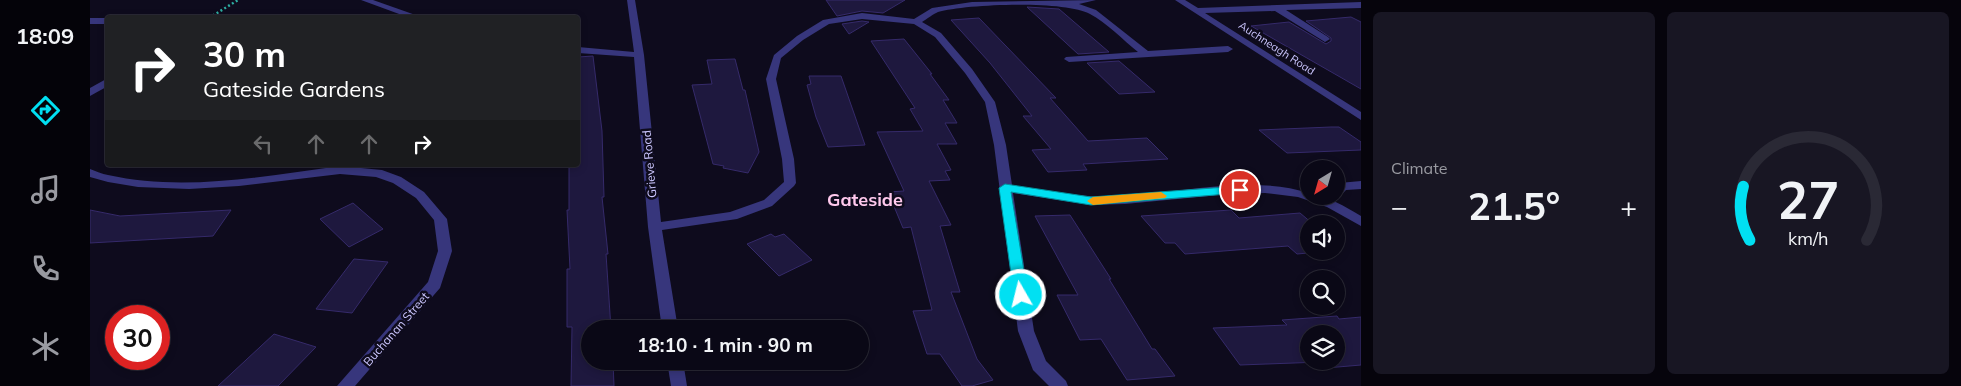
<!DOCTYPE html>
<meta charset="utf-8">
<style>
body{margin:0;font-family:Mulish,sans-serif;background:#181623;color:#f1f3f6;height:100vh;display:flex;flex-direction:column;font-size:19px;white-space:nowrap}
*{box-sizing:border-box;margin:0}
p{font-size:16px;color:#999aa1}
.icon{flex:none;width:28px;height:28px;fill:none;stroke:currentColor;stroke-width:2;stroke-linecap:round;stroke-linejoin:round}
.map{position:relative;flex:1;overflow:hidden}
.drawer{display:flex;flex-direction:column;gap:12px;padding:12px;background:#06040c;width:600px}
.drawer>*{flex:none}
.top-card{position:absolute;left:15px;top:15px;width:475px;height:152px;border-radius:5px;box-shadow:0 2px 8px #0003,0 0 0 1px #2a2935;background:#202124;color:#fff;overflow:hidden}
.needle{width:32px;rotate:217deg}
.fabs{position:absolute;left:1210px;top:160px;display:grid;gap:10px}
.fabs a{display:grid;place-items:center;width:45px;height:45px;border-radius:50%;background:#0a0816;box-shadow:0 2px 8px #0003,0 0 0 1px #2a2935;font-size:25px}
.speed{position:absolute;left:15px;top:305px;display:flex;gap:10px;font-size:25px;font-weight:700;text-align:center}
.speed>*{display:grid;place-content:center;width:65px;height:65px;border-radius:50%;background:#0a0816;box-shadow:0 2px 8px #0003,0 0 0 1px #2a2935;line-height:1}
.speed .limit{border:8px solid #d22;background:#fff;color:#111}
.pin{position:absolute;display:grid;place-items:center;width:42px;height:42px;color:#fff;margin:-21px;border:2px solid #fff;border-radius:50%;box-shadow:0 1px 5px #0007}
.me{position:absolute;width:55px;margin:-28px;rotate:352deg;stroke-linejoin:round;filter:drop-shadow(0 0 4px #0008)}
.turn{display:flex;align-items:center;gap:18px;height:105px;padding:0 15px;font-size:22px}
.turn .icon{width:65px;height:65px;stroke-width:2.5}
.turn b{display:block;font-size:35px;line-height:42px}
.lanes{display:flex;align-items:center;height:48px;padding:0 15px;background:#0003;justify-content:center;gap:25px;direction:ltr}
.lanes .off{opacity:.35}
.big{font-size:38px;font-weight:700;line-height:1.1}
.drawer .tile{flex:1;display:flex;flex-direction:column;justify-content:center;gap:8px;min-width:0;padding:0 18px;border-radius:8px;background:#181623}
.drawer .dial{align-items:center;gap:0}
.dial svg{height:130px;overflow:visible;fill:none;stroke:#2a2935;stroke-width:7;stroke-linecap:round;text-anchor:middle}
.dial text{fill:#f1f3f6;stroke:none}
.heat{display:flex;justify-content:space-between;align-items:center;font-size:28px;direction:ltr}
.drawer .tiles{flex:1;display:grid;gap:12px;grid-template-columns:repeat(2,1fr)}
.trip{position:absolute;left:491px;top:320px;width:288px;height:50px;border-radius:25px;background:#0a0816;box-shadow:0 2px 8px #0003,0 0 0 1px #2a2935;font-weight:700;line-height:50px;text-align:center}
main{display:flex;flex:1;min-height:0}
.tab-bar{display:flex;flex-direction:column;width:90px;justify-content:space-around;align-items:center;background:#040309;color:#999aa1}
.tab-bar .icon{width:35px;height:35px}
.tab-bar .on{color:#01e0f2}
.tab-bar b{font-size:22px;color:#f1f3f6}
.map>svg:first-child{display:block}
</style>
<main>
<nav class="tab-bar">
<b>18:09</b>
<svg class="icon on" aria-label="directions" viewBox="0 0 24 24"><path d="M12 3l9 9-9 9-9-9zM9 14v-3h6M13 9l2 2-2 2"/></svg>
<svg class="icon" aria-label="music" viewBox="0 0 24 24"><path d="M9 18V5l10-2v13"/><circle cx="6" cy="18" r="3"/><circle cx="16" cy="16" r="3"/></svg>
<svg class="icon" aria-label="phone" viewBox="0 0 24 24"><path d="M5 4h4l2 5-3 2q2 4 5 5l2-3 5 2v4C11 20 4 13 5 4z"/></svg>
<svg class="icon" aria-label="climate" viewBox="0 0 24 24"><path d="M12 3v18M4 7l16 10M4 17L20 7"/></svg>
</nav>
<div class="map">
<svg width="1271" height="386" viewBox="0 0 1271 386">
<rect width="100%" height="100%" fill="#0e0b1d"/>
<g fill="#1e183e" stroke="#352a6a" fill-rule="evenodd">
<path d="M736,0h79l-22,13 -21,-2 -25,5z"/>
<path d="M937,7l32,2 50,43 -31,2z"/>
<path d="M1261,17l10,5v67l-110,-63 38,-4 37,22 5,-3v-3l-25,-17z"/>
<path d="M889,18l77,80h-6l38,43 59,-3 21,21 -85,5 4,6 -39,2 -16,-22 19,-1 -28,-33h9l-42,-53 -39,-43z"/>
<path d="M772,21l7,1 -20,12 -7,-10z"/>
<path d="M814,39l28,35h-2l19,26h-6l14,23h-12l12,21h-20l14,26 -6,1 5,9 -21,1 22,44 -11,1 20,66h-9l26,67 16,21 -21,6h-10l-22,-32h-13l-14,-43 19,-1 -21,-83 -8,1 -15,-36 16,-1 -27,-59 46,-1 -13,-22 5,-1 -44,-67z"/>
<path d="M503,56l9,75 2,66h-2l6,57h-2l5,75h-21v32h23l1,25h-43l1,-59h-5v-58h3l-3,-59h2v-45h9v-108z"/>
<path d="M645,59l8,31h2l14,62 -11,21 -25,-5 1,-2 -11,-2 -21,-79 20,-1 -5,-24z"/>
<path d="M1029,61l36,31 -36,2 -32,-31z"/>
<path d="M719,76h32l24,69 -37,2 -12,-30 -9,-32 4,-1z"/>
<path d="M1241,127h8l22,15v8l-74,3 -28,-23z"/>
<path d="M263,203l30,26 -34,18 -29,-28z"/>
<path d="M0,210l30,6 111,-6 -18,26 -123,7z"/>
<path d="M1141,210l8,8 61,-5 13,11h-4v27h21l-33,3 -9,-8 -103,8 -10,-11h-10l-24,-27z"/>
<path d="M980,215l41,64h-2l43,70h3l20,27 -48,4 -26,-41 -21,1 -23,-45h21l-43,-79z"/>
<path d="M681,234l4,3 9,-3 28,26 -33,16 -32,-32z"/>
<path d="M264,259l34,3 -36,51 -36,-4z"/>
<path d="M1247,316l2,3 22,-2v48l-35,3 -5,-6 -81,3 -27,-37 74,-3 -5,-5zM1219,334h27v27h-27z"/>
<path d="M184,334l42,13 -38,39h-60z"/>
</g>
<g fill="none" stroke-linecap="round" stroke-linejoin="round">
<path stroke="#2daea2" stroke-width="2.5" stroke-dasharray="2 2.5" stroke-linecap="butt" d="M119,18l29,-18"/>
<g fill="#37367c" fill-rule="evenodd">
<path d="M271,0h12l51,18h-14z"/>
<path d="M537,0h8l9,55 17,167 69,-10 34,-12 20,-18 -2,-23 -16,-80 8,-24 23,-19 26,-16 39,-7 52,6 18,-11 40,-6 124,-2 -17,4 17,6 52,41 80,-5 5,3 -5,3 -159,10 -5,-3 2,-2 72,-5c-15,-12 -32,-30 -48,-38 -25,-14 -124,-10 -152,-2 -5,2 -11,7 -16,10l19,11 31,36 23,33 11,43 6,40c38,6 75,14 114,11 57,-4 127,-21 183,-3v3c20,0 35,10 52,20v10l-34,-19 -29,-10 -33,-4 -35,1 -105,10 -34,1 -78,-12 21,138 12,30 20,20 2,5h-19l-16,-16 -15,-39 -24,-186 -9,-43 -20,-29 -30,-36 -21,-13 -52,-5 -33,5 -26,16 -22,18 -5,21 18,80 2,24 -2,3 -22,20 -35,13 -75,11 16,99h-16l-14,-102 -14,-170 -56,-4v-6l56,5z"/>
<path d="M1085,0h10l13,8 163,-6v6l-75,2 42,27 2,2 -5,3 -50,-31 -70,2 156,99v8z"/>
<rect x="0" y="18" width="18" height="6"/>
<path d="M18,78v8l-18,10v-8z"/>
<path d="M250,166l42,4 19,7 23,15 23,27 5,32 -12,37 -85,98h-18l91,-104 10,-31 -4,-31 -18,-22 -23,-15 -17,-6 -36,-3 -101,12 -50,3 -51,-2 -30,-5 -18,-5v-8c6,2 12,5 18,6 76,17 157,1 232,-9z"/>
<path d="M1271,181v8l-15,1c-4,4 -6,8 -13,6h3v-10l3,-3z"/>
<path d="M577,361h16l4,25h-16z"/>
</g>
</g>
<path fill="#01e0f2" stroke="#01929d" d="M915,184l86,13 149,-11 6,4 -6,3 -149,12 -80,-13 17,103 -2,4h-10l-2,-4 -15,-107z"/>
<path fill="#f59e0b" d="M1071,192l6,4 -2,2 -72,7 -6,-4 6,-4z"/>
<g text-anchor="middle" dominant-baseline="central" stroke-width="5" stroke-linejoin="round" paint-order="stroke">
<g font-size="11" fill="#ccc7ff" stroke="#0e0b1d">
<text transform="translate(1187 48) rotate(33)">Auchneagh Road</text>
</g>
<g font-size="12" fill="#ccc7ff" stroke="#0e0b1d">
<text transform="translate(559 164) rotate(-95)">Grieve Road</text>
<text transform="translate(306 329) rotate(-49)">Buchanan Street</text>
</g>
<g font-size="18" font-weight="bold" fill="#ffc9ed" stroke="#0e0b1d">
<text x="775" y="199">Gateside</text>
</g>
</g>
</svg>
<div class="fabs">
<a><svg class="needle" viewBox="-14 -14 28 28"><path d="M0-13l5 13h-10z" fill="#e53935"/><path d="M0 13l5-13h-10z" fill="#999aa1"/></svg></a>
<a><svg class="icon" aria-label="sound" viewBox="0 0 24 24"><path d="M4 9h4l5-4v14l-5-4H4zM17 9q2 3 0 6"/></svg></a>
<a><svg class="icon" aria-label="search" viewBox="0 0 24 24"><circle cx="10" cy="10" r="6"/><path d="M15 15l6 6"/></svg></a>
<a><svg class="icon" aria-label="layers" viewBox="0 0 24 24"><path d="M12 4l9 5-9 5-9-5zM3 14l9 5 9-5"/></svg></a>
</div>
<div class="speed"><div class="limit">30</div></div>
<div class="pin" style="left:1150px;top:190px;background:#d93025"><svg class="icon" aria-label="arrive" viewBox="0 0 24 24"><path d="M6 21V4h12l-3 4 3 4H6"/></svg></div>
<svg class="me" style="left:931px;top:295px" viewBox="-20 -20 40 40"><circle r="17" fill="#01e0f2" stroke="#fff" stroke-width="3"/><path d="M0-11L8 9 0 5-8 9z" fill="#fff"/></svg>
<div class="trip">18:10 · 1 min · 90 m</div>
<div class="top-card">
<div class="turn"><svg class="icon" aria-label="right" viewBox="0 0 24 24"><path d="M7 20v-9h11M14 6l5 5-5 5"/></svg><div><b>30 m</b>Gateside Gardens</div></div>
<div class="lanes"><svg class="icon off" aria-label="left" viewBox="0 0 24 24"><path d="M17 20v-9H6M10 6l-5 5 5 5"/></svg><svg class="icon off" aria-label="ahead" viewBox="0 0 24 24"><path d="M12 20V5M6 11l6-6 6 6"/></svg><svg class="icon off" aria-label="ahead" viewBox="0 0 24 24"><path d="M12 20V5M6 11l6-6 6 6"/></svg><svg class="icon" aria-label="right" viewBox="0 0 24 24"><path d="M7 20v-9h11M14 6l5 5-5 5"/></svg></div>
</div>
</div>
<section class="drawer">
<div class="tiles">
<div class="tile"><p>Climate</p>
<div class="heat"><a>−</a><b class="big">21.5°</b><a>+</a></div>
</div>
<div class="tile dial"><svg viewBox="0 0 100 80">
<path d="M14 69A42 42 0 1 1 86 69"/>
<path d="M14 69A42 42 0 0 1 10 36" stroke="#01e0f2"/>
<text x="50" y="56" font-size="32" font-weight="700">27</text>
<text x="50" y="72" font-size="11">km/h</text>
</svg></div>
</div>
</section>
</main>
